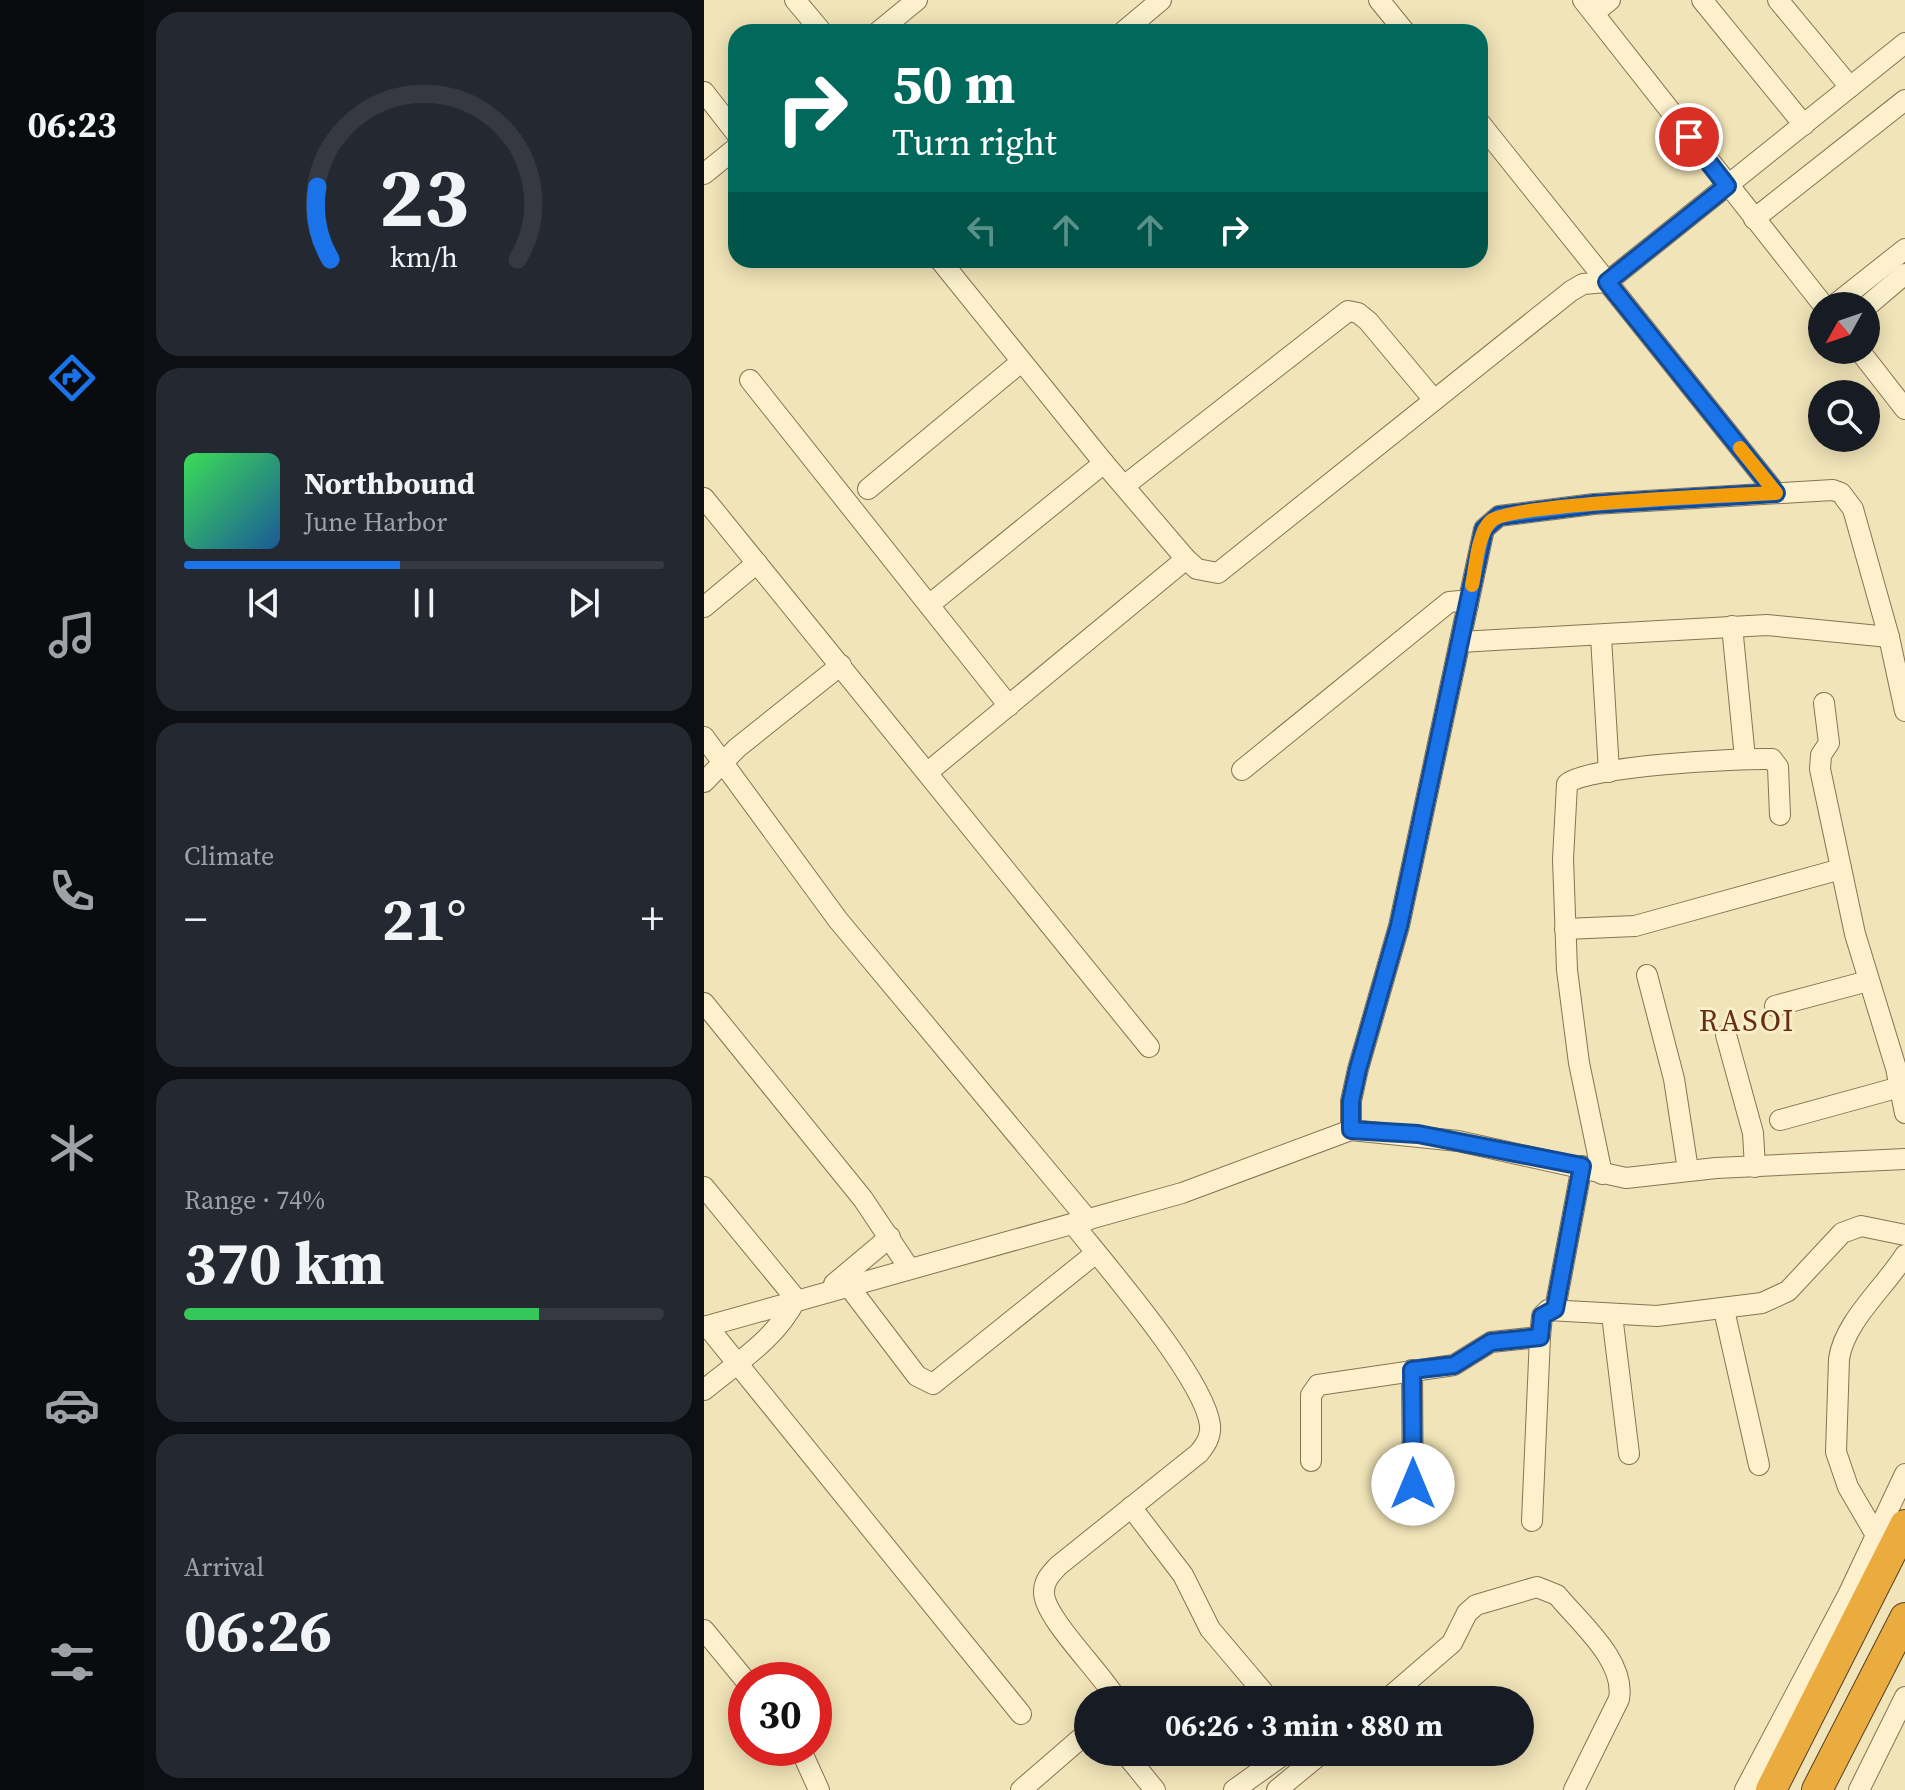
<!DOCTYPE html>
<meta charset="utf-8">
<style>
body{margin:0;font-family:"Source Serif 4",serif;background:#242831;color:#f1f3f6;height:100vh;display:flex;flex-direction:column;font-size:30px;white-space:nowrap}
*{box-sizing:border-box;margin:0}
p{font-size:26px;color:#9ea1a6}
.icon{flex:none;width:44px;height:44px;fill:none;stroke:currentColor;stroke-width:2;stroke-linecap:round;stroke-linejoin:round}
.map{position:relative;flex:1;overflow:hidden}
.sheet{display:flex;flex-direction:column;gap:12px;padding:12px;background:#0d0f14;width:560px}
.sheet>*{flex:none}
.top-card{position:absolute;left:24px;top:24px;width:760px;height:244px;border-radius:24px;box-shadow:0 4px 20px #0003;background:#00695c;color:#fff;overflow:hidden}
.needle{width:52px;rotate:230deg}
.buttons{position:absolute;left:1104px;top:292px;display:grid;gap:16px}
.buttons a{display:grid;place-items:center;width:72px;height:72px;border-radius:50%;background:#171b24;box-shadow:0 4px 20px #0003;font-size:40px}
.speed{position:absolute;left:24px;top:1662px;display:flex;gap:16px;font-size:40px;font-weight:700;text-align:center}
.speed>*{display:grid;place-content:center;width:104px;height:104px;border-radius:50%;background:#171b24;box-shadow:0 4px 20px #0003;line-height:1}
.speed .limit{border:12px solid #d22;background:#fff;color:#111}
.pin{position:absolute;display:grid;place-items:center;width:68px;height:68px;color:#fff;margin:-34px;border:4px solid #fff;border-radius:50%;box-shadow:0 2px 8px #0007}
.me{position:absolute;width:88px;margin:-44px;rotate:0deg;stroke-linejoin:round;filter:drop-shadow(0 0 6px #0008)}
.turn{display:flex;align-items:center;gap:28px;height:168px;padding:0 32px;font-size:36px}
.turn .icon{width:104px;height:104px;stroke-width:2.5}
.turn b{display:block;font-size:56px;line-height:68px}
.lanes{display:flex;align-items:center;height:76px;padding:0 32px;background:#0003;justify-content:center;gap:40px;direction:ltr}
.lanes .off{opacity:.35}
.big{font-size:60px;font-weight:700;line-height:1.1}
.sheet .widget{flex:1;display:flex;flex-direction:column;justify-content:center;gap:12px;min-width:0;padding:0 28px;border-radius:24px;background:#242831}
.sheet .dial{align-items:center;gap:0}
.dial svg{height:208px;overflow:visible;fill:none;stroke:#363941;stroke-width:7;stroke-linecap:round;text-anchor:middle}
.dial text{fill:#f1f3f6;stroke:none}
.song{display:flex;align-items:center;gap:24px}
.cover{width:96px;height:96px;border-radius:12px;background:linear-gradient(135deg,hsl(130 70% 55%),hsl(210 70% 35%))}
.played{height:8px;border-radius:4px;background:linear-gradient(90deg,#1a73e8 45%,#363941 45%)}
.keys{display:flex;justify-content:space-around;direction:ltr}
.heat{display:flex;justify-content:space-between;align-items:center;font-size:44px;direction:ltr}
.charge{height:12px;border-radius:6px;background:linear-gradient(90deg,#34c759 74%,#363941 0)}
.trip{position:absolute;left:370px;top:1686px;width:460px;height:80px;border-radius:40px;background:#171b24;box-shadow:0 4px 20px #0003;font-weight:700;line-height:80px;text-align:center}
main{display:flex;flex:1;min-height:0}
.menu{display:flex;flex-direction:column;width:144px;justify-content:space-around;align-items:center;background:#090b0e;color:#9ea1a6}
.menu .icon{width:56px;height:56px}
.menu .selected{color:#1a73e8}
.menu b{font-size:36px;color:#f1f3f6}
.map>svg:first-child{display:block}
</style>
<main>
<nav class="menu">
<b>06:23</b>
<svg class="icon selected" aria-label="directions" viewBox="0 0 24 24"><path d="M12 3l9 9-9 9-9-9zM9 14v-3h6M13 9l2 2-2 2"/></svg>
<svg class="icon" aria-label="music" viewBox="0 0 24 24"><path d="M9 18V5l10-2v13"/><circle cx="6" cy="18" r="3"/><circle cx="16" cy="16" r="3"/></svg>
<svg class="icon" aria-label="phone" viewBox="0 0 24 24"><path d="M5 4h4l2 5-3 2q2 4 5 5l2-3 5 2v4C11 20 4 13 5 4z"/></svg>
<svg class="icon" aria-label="climate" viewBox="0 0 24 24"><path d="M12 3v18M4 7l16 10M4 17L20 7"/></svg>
<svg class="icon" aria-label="car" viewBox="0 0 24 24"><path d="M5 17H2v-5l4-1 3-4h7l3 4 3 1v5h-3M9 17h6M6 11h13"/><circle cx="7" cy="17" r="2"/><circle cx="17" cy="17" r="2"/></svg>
<svg class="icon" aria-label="filters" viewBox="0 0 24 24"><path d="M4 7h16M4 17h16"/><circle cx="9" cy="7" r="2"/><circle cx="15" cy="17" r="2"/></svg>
</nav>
<section class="sheet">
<div class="widget dial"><svg viewBox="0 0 100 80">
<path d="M14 69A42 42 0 1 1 86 69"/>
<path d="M14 69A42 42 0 0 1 9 41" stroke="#1a73e8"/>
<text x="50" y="56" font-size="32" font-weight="700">23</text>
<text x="50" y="72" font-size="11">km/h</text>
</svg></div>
<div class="widget">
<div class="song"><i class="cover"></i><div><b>Northbound</b><p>June Harbor</p></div></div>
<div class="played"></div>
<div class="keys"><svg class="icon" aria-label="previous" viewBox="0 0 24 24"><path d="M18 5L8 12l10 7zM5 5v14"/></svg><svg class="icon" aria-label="pause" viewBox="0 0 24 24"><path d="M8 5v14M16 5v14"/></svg><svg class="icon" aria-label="next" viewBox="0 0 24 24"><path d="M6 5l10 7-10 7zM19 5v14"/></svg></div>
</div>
<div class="widget"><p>Climate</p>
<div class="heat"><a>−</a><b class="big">21°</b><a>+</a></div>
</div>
<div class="widget"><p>Range · 74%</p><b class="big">370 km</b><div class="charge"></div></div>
<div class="widget"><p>Arrival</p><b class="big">06:26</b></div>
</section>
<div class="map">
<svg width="1201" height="1790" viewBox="0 0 1201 1790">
<rect width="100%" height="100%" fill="#f1e4b8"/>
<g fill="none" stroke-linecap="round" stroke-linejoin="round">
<defs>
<g id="minor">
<path d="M91,0l27,32"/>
<path d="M675,0l26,32"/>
<path d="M879,0l241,306"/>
<path d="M998,0l102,125"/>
<path d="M1074,0l72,87"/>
<path d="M890,13l16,-13"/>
<path d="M174,32l39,-32"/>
<path d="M419,32l38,-32"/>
<path d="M0,92l32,41"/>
<path d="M776,123l296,370"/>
<path d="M0,174l32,-26"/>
<path d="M1050,219l151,-119"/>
<path d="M1129,306l72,-57"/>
<path d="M1162,307l39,-33"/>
<path d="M1155,350l46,59"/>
<path d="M46,380l259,326"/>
<path d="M400,463l82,96 11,10 21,4 353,-282 12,-7 24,-2 298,-239"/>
<path d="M420,486l224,-175 10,2 10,8 66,79"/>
<path d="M164,489l153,-127"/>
<path d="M0,498l445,549"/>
<path d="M225,605l175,-142 -164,-203"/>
<path d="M0,607l53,-44"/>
<path d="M1028,626l13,132"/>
<path d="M897,637l8,135"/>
<path d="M756,642l307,-17 122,12"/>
<path d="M1120,703l5,40 -8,12 -1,14 35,165 41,134 9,45"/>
<path d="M0,737l134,183 250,300"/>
<path d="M538,770l207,-168 11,-1 8,4"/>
<path d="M224,772l258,-213"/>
<path d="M0,782l33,-34 104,-83"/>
<path d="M861,929l70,-3 206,-57"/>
<path d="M943,975l27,104 14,91"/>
<path d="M0,1003l159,196 46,69"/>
<path d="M1071,1006l93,-25"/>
<path d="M1022,1035l27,98 2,34"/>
<path d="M1076,1120l120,-33"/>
<path d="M647,1130v-29l7,-32 41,-143 85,-397 15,-13 95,-12 239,-14 8,3 12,16 36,128 16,74"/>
<path d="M898,1174l-23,-111 -12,-93 -4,-111 4,-75c17,-18 174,-26 205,-25l6,8 2,48"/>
<path d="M0,1187l92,112c-20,40 -58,63 -92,91"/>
<path d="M369,1224c32,40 131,154 137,201 1,12 -4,19 -11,28l-141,113c-7,8 -14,14 -14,26 -1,25 59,82 73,108"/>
<path d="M130,1284l56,-47"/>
<path d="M143,1284l70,92 16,8 163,-131"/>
<path d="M851,1309l27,-143"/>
<path d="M1020,1310l35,155"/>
<path d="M908,1315l17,139"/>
<path d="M3,1326l314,388"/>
<path d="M0,1327l478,-134 169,-63 107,11 168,37 90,-10 189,-9"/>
<path d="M708,1370l1,142"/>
<path d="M607,1461v-66l7,-10 136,-20 37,-23 49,-5"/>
<path d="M427,1507l52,68 27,54 60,71"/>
<path d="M828,1521l8,-184 2,-21 6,-6 109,6 105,-13 26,-12 54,-58 19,-7 44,9"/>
<path d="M1172,1535l-28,-48 -12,-35 3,-93c5,-37 46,-72 66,-104"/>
<path d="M0,1630l42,51"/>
<path d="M682,1700l66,-57 15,-30 9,-8 61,-18 20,8c23,28 69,66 62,104l-45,91"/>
<path d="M96,1748l19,42"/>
<path d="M420,1752l31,38"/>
<path d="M317,1790l67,-58"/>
<path d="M530,1790l53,-38"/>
<path d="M573,1790l46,-38"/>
<path d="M1041,1790l103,-195 57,-121"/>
<path d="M1155,1790l46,-93"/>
</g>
<g id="highway">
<path d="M1067,1790l134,-265"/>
<path d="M1113,1790l88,-172"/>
</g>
</defs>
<use href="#minor" stroke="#887352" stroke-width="22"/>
<use href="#highway" stroke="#554028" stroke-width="32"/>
<use href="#minor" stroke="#fcf1cc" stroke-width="20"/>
<use href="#highway" stroke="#eaab3f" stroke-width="30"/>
</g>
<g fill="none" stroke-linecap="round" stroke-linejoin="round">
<defs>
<path id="route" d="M709,1484l-1,-114 42,-5 37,-23 49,-5 2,-21 13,-7 27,-143 -164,-32 -67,-4v-29l7,-32 41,-143 85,-397 15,-13 95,-12 182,-11 -169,-211 120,-96 -38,-49"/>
</defs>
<use href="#route" stroke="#114b97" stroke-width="20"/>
<use href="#route" stroke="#1a73e8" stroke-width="14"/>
<path stroke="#f59e0b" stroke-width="14" d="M768,585c4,-17 5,-51 19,-64 18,-17 246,-26 285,-28l-36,-45"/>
</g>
<g text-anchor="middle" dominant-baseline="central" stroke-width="6" stroke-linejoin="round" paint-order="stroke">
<g font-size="30" letter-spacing="2" fill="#662c15" stroke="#f8eec8">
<text x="1043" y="1020">RASOI</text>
</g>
</g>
</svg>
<div class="buttons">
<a><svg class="needle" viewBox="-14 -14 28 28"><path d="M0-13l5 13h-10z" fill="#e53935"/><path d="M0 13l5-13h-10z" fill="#9ea1a6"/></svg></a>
<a><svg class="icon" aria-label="search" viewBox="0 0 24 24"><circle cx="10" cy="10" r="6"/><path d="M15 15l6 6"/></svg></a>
</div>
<div class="speed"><div class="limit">30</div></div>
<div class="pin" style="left:985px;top:137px;background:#d93025"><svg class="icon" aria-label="arrive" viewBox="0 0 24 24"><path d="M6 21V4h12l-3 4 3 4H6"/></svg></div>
<svg class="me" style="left:709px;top:1484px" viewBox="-20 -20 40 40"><circle r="19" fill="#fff"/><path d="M0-13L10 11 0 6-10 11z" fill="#1a73e8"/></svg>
<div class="trip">06:26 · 3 min · 880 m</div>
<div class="top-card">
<div class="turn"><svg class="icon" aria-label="right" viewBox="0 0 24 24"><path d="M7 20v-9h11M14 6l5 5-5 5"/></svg><div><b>50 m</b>Turn right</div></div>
<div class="lanes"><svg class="icon off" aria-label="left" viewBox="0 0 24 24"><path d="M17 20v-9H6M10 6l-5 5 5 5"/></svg><svg class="icon off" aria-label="ahead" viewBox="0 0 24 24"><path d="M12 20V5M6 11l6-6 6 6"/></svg><svg class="icon off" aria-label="ahead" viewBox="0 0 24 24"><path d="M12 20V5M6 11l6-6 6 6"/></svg><svg class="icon" aria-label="right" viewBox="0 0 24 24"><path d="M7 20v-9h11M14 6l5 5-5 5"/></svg></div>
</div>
</div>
</main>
